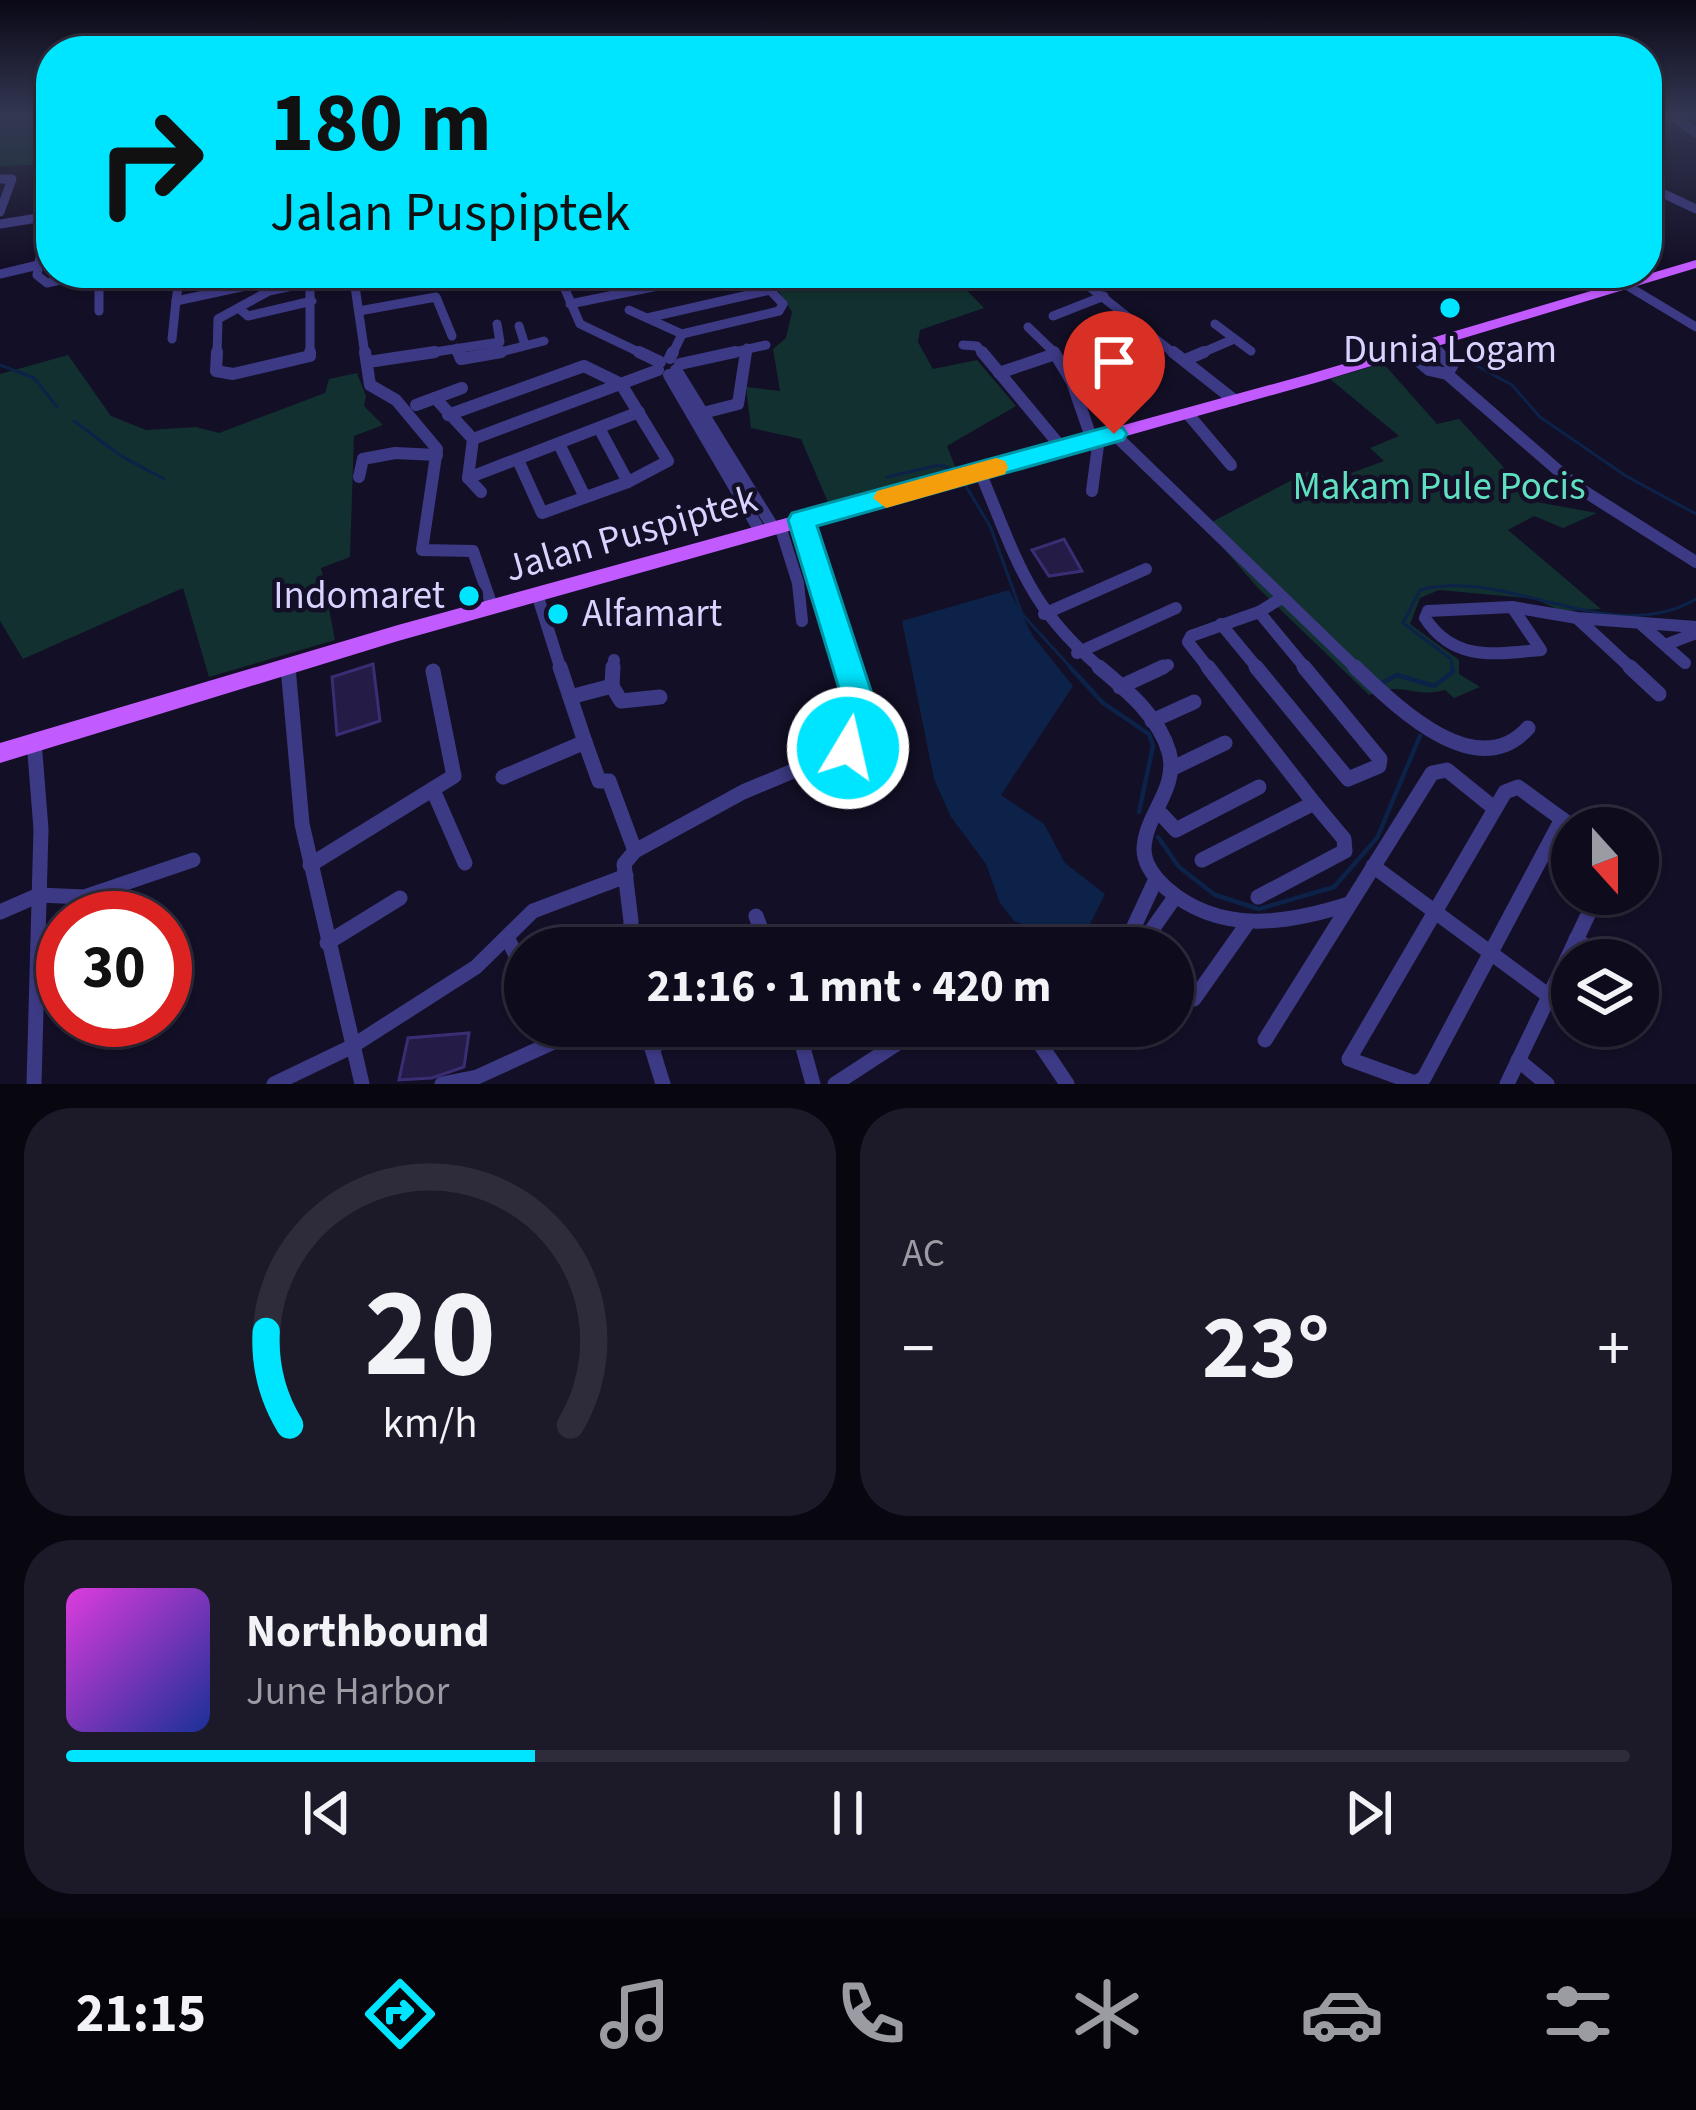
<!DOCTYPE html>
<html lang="id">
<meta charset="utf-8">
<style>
body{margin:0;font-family:"Source Sans 3",sans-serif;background:#1c1929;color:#f1f3f6;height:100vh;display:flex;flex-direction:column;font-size:45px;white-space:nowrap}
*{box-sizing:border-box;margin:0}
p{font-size:39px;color:#9b9ba3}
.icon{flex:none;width:66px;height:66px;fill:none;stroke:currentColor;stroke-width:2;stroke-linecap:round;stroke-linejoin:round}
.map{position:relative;height:1084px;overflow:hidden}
.sheet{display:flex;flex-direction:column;gap:24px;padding:24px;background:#08060f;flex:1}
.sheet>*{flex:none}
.banner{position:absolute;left:36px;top:36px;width:1626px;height:252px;border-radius:48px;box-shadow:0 3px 9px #0004,0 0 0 3px #2e2b3b;background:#00e5ff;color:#111;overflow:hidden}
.needle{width:78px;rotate:159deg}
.controls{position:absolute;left:1551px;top:807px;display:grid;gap:24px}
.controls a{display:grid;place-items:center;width:108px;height:108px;border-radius:50%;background:#0e0b1c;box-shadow:0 3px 9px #0004,0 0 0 3px #2e2b3b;font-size:60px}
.speed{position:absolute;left:36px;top:891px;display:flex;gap:24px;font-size:60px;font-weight:700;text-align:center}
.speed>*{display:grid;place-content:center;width:156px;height:156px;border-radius:50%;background:#0e0b1c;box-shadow:0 3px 9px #0004,0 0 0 3px #2e2b3b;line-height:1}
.speed .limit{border:18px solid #d22;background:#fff;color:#111}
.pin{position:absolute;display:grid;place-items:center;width:102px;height:102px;color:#fff;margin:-123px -51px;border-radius:50% 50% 50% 0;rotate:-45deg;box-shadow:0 0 12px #0007}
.pin .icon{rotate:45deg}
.me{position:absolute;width:132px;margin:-66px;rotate:9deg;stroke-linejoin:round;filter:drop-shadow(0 0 9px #0008)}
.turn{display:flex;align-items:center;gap:42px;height:252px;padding:0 36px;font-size:54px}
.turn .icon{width:156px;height:156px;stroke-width:2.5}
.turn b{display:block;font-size:84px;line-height:102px}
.big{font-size:90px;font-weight:700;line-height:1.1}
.sheet .widget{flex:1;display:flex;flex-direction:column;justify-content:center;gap:18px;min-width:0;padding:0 42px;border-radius:48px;background:#1c1929}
.sheet .dial{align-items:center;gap:0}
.dial svg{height:312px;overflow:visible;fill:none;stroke:#2e2b3b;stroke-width:7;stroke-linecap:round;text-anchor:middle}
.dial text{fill:#f1f3f6;stroke:none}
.song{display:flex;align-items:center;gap:36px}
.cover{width:144px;height:144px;border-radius:18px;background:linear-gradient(135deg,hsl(300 70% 55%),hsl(230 70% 35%))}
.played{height:12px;border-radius:6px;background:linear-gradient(90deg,#00e5ff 30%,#2e2b3b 30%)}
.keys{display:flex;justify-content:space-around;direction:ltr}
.heat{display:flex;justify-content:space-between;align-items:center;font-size:66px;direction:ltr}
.sheet .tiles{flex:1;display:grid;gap:24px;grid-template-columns:1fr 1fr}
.widget:last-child{grid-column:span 2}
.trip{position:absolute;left:504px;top:927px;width:690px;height:120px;border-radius:60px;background:#0e0b1c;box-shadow:0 3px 9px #0004,0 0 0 3px #2e2b3b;font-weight:700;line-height:120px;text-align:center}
.tab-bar{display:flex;height:192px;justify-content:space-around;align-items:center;background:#06040b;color:#9b9ba3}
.tab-bar .icon{width:84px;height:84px}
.tab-bar .current{color:#00e5ff}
.tab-bar b{font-size:54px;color:#f1f3f6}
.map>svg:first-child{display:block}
</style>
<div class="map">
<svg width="1696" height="1084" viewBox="0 0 1696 1084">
<rect width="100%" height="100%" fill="#130f26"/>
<g fill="#12302f">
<path d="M0,114h51v62l-15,2 2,-13 -38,1z"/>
<path d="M767,273h70l11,18 81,-18h21l34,35 -64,22 -2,12 15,27 44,-9 39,46 -69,40 10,25 -127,36 -29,-68 -50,-11 -5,-41 34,4 -7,-42 13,-11 6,-26z"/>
<path d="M68,355l43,61 35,14 50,-3 23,6 106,-40 4,-14 28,-6 9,23 -2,10 19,19 -29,11 -4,121 -29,11 14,72 -126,37 -26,-89 -160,71 -23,-38v-247z"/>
<path d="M1383,363l54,61 22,-5 77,83 61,11 -34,15 -29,-12 -26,14 93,79 -40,2 -25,-12 -97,-9 -19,8 -10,26 49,36v14l21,13 -26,11 -9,-8c-33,9 -42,-10 -76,5l-111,-107 -54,-62 107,-56 21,10 52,-19 -14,-13 29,-12 -69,-57z"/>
</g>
<path fill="#0c2248" d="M1009,590l24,46 40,50 -72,109 43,29 21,39 40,31 -27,54 -64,-27 -14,-18 -14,-39 -35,-47 -17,-38 -32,-158z"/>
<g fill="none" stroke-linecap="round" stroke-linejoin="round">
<g stroke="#0c2248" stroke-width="3">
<path d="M1464,359l48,26 28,32 86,59 70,38"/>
<path d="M0,365l34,13 23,29"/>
<path d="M74,421l47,35 43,23"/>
<path d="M887,477l52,-12 16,5"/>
<path d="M964,483l26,43 32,88 51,56"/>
<path d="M1453,670l-2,-11 -48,-36 17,-33c89,-23 191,59 276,9"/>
</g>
<g stroke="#0c2248" stroke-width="4.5">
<path d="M1070,667l33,36 46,31 4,12 -14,66"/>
<path d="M1382,683l15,-8 37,11 19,-14 -1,-5"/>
<path d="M1158,837l21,30 36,28 44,14 75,-22 43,-49 43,-102"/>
</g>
</g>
<g fill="#241b47" stroke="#3b2d73" stroke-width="3">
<path d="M1064,539l18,32 -33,5 -17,-26z"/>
<path d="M373,664l7,57 -43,14 -5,-58z"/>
<path d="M469,1033l-5,34 -32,11 -33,2 9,-42z"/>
</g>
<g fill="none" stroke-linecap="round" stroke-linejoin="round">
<g stroke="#3d3a85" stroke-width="9">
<path d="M1669,114l27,19"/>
<path d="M0,179h12l-12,33"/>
<path d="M1647,186l49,23"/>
<path d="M51,192l-14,83 10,8 45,-10"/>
<path d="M0,224l44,-7"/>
<path d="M99,273v38"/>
<path d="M353,273l12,82"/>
<path d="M435,273l2,6 27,-6"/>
<path d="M558,273l22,51 65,31"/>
<path d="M605,273l3,6"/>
<path d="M979,273l12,12"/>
<path d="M1018,273l7,5"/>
<path d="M1072,273l104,82"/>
<path d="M0,274l38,-9"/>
<path d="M310,283v72"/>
<path d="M1626,285l70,42"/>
<path d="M176,301l4,-28"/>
<path d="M570,304l151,-31"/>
<path d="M241,310l7,6 64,-15"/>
<path d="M629,310l53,24 -10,21"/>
<path d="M359,311l77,-14 16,39"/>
<path d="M1053,316l51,-20"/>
<path d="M647,318l123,-28 13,14 -4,7 -97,23"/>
<path d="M1215,324l36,27"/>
<path d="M519,326l6,19"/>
<path d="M1028,327l29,28"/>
<path d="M172,339l4,-38 80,-17 1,-11"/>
<path d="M1430,343l11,12"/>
<path d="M963,345l14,1 7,9"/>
<path d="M457,348l2,7"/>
<path d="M1406,350l6,5"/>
<path d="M217,355l1,-36 51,-28 85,-18"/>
<path d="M415,355l85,-13 -3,-18"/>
<path d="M489,355l55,-14"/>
<path d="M721,355l45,-10"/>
<path d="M746,355l1,-7"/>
<path d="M1197,355l37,-16"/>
</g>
<g stroke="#3d3a85" stroke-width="12">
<path d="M217,352l-1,19 17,3 77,-18v-4"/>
<path d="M365,352l5,33 26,15 41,49 -15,101 51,1 19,55"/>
<path d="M458,352l3,7 40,-7"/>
<path d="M639,352l21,10"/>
<path d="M982,352l80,96"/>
<path d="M1054,352l18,30 20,58"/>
<path d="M1173,352l61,48"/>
<path d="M1408,352l21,18 18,4 129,112 120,76"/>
<path d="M1438,352l14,14 -5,8"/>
<path d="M670,358l3,-6"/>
<path d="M1185,360l19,-8"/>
<path d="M368,362l67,-10"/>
<path d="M680,364l55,-12"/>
<path d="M676,370l97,157"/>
<path d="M999,373l56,-19"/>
<path d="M669,375l91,156"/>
<path d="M435,398l38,41 -5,39 13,14"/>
<path d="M416,405l46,-17"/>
<path d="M703,413l35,-9 8,-52"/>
<path d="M1188,414l43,51"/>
<path d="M448,415l136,-49 37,18 47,77 -40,21 -86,31 -24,-53"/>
<path d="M599,428l29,54"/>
<path d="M1114,434l244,236"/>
<path d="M473,439l185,-69"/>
<path d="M559,444l26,53"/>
<path d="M980,472c37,87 47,135 123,198"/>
<path d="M359,477l4,-18 32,-6 42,2"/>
<path d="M468,478l171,-66"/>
<path d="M1092,491l7,-53"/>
<path d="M802,520l44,150"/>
<path d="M780,526l18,57 4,38"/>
<path d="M537,594l24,76"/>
<path d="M1512,607l65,11 119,9"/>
<path d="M1512,607l29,43c-47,4 -87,12 -116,-32l3,-7z"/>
<path d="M1259,612l48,58"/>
<path d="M1044,614l102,-45"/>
<path d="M1578,619l55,51"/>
<path d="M1221,624l38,46"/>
<path d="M1642,625l43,38"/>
<path d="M1665,645l31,-12"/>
<path d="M1077,653l99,-45"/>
<path d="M288,665v5"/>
<path d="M613,670l1,-10"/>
<path d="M1157,670l11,-5"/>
<path d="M1210,670l-22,-28 3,-6 68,-24 21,-13"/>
</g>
<g stroke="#3d3a85" stroke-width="15">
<path d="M288,667l14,157 60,260"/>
<path d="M560,667l10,30 42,-11"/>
<path d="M613,667l-1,19 9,15 39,-4"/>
<path d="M1099,667c27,23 60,49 70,85 10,37 -24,62 -25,97 0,15 11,29 22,39 54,47 120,36 183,16"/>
<path d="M1256,667l92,112 31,-13 1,-7 -76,-92"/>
<path d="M1355,667c37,35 120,120 173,61"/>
<path d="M1630,667l29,27"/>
<path d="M1120,687l43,-20"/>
<path d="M570,697l15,45"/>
<path d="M1152,721l42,-19"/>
<path d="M34,741l7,88 -7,255"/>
<path d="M1171,769l54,-26"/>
<path d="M503,777l82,-35 14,39h10l26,70"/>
<path d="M1518,787l44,32 -138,259 -9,5 -66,-24 156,-267z"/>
<path d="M433,790l32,73"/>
<path d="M1161,814l15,16 83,-43"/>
<path d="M1562,819l12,9"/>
<path d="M1202,860l112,-57 -106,-136"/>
<path d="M310,865l144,-89 -21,-105"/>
<path d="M1373,866l176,130"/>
<path d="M1258,897l87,-46 -1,-12 -30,-36"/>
<path d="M0,912l39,-17 45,2 109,-37"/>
<path d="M756,916l12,32"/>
<path d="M508,939l17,35"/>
<path d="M1576,939l29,21"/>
<path d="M327,943l73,-45"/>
<path d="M629,948l2,-27 -7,-57 11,-13 108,-59 105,-44 13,-11 -2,-31 -15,-39"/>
<path d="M1124,948l32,-69"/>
<path d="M1139,948l36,-51"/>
<path d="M1638,985l14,10"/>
<path d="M1194,999l53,-75"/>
<path d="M645,1026l18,58"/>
<path d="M797,1026l16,58"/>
<path d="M1028,1026l39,58"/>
<path d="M1265,1040l167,-267 15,-3 47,38"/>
<path d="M652,1047l42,-21"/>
<path d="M1518,1060l29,24"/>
<path d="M274,1084l77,-37 125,-80 57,-56 93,-35"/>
<path d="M442,1084l35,-7 112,-51"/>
<path d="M835,1084l89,-58"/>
<path d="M1507,1084l91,-190"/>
</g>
<path fill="#c25bff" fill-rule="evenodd" d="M1696,260v8l-381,115 -917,258 -398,122v-20l398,-118 908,-250z"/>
</g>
<linearGradient id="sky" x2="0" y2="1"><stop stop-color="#0a0815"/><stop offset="0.43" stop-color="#333752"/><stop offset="1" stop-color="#333752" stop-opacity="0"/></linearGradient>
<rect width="1696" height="266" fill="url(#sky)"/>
<path fill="#00e5ff" stroke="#0095a6" stroke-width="3" d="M1114,425l9,3 4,6 -4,6 -306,86 62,189 -7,33 -24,15 -11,-4 -5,-11 14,-18 1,-15 -59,-195 4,-7z"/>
<path fill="#f59e0b" d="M996,458l9,3 3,6 -3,7 -119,34 -13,-10 4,-7z"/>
<g fill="#00e5ff" stroke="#130f26" stroke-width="4.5">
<circle cx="1450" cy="308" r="12"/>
<circle cx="469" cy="596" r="12"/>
<circle cx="558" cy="614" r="12"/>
</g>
<g text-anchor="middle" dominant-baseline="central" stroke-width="9" stroke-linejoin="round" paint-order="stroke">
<g font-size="39" fill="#d9d4ff" stroke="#130f26">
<text x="1450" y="350">Dunia Logam</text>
<text x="445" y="596" text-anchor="end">Indomaret</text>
<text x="582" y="614" text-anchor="start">Alfamart</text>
</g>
<g font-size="39" fill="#5fe0c0" stroke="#130f26">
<text x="1439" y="487">Makam Pule Pocis</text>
</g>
<g font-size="39" fill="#d9d4ff" stroke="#130f26">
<text transform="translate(631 534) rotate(-16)">Jalan Puspiptek</text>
</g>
</g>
</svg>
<div class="controls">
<a><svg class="needle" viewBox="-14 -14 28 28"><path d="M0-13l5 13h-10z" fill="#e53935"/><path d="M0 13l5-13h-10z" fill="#9b9ba3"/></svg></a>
<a><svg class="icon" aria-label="layers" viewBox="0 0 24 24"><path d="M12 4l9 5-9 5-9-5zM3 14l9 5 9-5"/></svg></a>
</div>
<div class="speed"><div class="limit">30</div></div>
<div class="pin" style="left:1114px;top:434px;background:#d93025"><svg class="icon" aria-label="arrive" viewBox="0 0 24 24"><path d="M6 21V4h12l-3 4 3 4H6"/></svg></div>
<svg class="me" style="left:848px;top:748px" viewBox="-20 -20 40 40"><circle r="17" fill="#00e5ff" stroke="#fff" stroke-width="3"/><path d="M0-11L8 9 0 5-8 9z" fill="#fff"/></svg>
<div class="trip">21:16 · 1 mnt · 420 m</div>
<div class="banner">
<div class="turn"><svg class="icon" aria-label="right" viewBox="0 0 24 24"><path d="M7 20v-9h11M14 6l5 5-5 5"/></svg><div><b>180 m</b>Jalan Puspiptek</div></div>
</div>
</div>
<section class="sheet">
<div class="tiles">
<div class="widget dial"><svg viewBox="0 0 100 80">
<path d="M14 69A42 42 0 1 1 86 69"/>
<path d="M14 69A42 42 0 0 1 8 45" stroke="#00e5ff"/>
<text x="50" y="56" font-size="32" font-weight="700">20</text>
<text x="50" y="72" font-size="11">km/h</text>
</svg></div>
<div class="widget"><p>AC</p>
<div class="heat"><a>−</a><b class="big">23°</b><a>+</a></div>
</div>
<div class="widget">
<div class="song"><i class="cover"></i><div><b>Northbound</b><p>June Harbor</p></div></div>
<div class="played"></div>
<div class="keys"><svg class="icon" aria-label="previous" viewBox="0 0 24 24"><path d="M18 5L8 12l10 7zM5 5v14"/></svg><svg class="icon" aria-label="pause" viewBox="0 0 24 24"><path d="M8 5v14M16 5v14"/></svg><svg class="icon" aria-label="next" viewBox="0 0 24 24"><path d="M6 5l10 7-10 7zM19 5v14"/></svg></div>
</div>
</div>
</section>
<nav class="tab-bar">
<b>21:15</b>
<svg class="icon current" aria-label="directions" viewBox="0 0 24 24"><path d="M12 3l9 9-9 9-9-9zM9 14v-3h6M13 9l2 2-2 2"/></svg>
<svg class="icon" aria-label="music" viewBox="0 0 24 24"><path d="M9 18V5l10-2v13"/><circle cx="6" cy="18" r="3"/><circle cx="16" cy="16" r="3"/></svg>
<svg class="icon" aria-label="phone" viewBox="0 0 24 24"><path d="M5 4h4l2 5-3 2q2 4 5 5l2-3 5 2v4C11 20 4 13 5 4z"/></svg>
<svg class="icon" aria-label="climate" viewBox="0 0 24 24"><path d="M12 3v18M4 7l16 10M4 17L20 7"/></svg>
<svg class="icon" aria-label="car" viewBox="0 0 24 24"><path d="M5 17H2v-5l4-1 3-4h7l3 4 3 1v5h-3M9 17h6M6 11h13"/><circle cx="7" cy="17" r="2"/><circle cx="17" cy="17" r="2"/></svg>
<svg class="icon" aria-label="filters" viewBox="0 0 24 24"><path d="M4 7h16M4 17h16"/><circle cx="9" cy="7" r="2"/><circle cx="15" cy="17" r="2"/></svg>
</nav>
